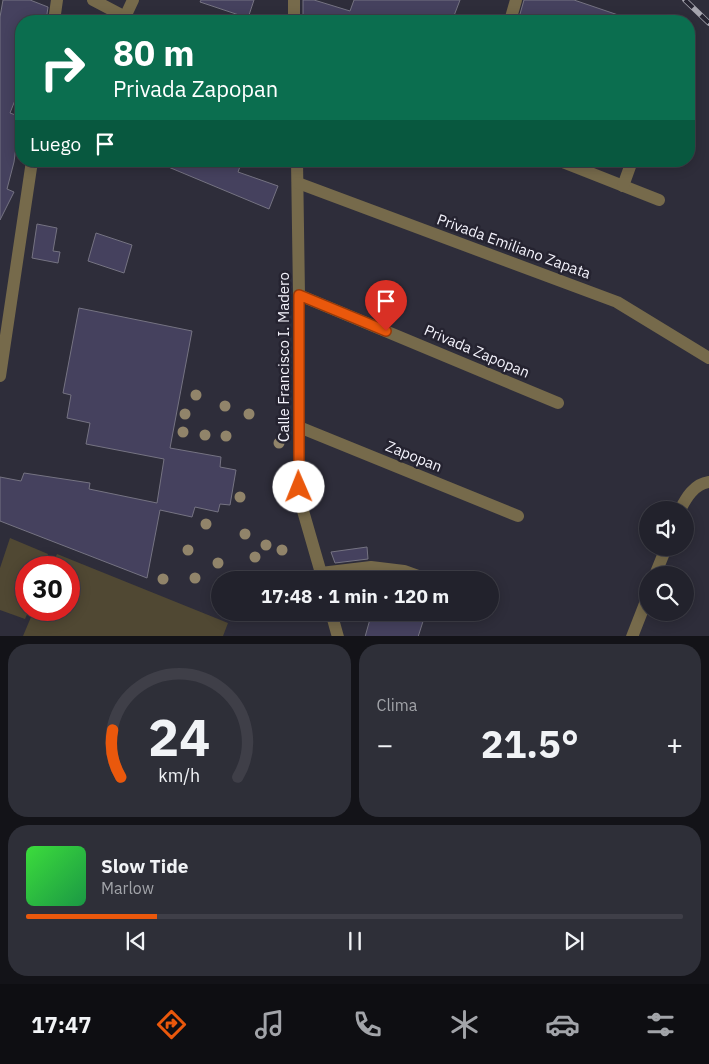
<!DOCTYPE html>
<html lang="es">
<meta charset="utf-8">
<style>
body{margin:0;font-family:"IBM Plex Sans",sans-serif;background:#2e2f38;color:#f1f3f6;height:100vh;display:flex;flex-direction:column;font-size:19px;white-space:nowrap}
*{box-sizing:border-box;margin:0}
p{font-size:16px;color:#a2a4a9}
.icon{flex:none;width:28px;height:28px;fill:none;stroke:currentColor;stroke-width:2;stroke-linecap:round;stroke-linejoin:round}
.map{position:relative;height:636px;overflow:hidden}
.drawer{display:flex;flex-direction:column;gap:8px;padding:8px;background:#131318;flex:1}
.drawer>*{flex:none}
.hud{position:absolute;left:15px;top:15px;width:680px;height:152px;border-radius:20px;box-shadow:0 2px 12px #0003,0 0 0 1px #3f3f48;background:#0b6e4f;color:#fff;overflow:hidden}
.tools{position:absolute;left:639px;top:501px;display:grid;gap:10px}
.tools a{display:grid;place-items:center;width:55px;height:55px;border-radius:50%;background:#22222c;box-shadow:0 2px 12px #0003,0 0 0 1px #3f3f48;font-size:25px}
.speed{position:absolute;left:15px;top:556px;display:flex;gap:10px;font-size:25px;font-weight:700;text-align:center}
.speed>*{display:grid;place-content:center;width:65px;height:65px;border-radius:50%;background:#22222c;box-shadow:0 2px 12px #0003,0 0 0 1px #3f3f48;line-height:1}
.speed .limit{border:8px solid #d22;background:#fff;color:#111}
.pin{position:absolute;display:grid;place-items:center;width:42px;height:42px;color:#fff;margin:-51px -21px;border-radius:50% 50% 50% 0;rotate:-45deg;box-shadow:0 0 5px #0007}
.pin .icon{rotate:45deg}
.me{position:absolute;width:55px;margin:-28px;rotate:359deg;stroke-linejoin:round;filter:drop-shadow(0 0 4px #0008)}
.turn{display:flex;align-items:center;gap:18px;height:105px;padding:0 15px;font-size:22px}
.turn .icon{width:65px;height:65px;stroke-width:2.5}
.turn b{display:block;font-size:35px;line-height:42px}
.then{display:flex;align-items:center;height:48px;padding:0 15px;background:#0003;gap:10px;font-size:19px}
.big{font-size:38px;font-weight:800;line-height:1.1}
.drawer .widget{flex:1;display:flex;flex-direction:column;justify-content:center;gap:8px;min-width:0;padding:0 18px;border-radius:20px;background:#2e2f38}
.drawer .dial{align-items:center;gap:0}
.dial svg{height:130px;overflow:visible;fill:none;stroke:#3f3f48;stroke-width:7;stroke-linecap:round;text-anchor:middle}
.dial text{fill:#f1f3f6;stroke:none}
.song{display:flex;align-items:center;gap:15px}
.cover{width:60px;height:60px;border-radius:8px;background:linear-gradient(135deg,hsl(120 70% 55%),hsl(140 70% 35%))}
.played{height:5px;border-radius:2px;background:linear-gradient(90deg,#ea580c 20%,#3f3f48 20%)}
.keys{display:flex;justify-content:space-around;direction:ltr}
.heat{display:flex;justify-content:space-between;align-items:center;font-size:28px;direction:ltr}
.drawer .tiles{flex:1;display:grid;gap:8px;grid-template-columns:1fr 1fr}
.widget:last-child{grid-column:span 2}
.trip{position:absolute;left:211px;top:571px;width:288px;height:50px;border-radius:25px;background:#22222c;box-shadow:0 2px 12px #0003,0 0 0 1px #3f3f48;font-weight:800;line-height:50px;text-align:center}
.tabs{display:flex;height:80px;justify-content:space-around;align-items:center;background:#0e0e12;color:#a2a4a9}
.tabs .icon{width:35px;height:35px}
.tabs .current{color:#ea580c}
.tabs b{font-size:22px;color:#f1f3f6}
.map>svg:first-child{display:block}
</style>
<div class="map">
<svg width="709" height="637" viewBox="0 0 709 637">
<rect width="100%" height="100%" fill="#2e2d3a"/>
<g fill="#504833">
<path d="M10,538l38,16 -5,13 -17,1v42h3l-4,9 -25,-9v-42z"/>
<path d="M57,554l171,69 -5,13h-200l11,-26h35v-42l-18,-1z"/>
</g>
<g fill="#45415e" stroke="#757382">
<path d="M3,0h27l18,7 -2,14h-25v64l-11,28 11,4v16l-3,-1 -4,30 -7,27 7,3 -14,28v-203z"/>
<path d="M201,0h53l-6,18 -48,-16z"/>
<path d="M303,0h11l36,11 4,-11h106l-8,21 -19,-5 -3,5h-127z"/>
<path d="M524,0h50l56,19 -1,2h-111z"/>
<path d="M154,161h88l-4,11 40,14 -9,23z"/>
<path d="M37,224l20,4 -4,23 7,1 -2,11 -26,-5z"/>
<path d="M96,233l36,12 -8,28 -36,-12z"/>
<path d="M79,308l113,23 -22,117 51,9 -1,10 16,3 -6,35 -10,-1 -2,8 -23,-5 -3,10 -32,-7 -13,68 -147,-57v-44l21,4 3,-8 66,10 -1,6 68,14 7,-44 -78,-15 4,-21 -23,-5 4,-23 -8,-2z"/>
<path d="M367,547l1,12 -33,4 -4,-11z"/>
<path d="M372,612h54l-8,25h-53z"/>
</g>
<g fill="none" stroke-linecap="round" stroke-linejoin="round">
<g stroke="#766a4b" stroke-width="12">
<path d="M93,0l40,21"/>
<path d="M294,0v21"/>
<path d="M125,17l8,-17"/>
<path d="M54,21l3,-21"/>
<path d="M510,21l6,-21"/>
<path d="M297,161l2,134v202l24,83"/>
<path d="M560,161l99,39"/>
<path d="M298,183l319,119 92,56"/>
<path d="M623,186l9,-25"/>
<path d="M299,295l259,108"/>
<path d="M0,376l32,-215"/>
<path d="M299,427l219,89"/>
<path d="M680,510c6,-12 14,-26 29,-28"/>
<path d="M321,573l50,-6 33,4 25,9"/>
<path d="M655,575l11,-27"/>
<path d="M331,612l7,25"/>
<path d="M632,637l16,-41"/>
</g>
<defs>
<path id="rail" d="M685,0l24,23"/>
</defs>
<use href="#rail" stroke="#a5a4ae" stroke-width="5.5"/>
<use href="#rail" stroke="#252330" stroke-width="4" stroke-dasharray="11" stroke-linecap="butt"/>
</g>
<g fill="#91846a">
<circle cx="196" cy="395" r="5.5"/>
<circle cx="225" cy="406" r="5.5"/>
<circle cx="185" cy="414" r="5.5"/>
<circle cx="249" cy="414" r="5.5"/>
<circle cx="183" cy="432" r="5.5"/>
<circle cx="205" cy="435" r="5.5"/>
<circle cx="226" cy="436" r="5.5"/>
<circle cx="279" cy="443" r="5.5"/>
<circle cx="240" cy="497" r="5.5"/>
<circle cx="206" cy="524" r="5.5"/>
<circle cx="245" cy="534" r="5.5"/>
<circle cx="266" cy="545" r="5.5"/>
<circle cx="188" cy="550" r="5.5"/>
<circle cx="282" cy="550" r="5.5"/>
<circle cx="255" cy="557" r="5.5"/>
<circle cx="218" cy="563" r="5.5"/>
<circle cx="195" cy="578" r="5.5"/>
<circle cx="163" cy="579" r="5.5"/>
</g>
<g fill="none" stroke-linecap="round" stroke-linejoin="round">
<defs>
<path id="route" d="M299,487v-192l87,36"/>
</defs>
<use href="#route" stroke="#983908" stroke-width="12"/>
<use href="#route" stroke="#ea580c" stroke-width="9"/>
</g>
<g text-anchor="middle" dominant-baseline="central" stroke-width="5" stroke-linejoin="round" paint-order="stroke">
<g font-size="15" fill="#f3f2fb" stroke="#252330">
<text transform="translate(514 246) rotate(20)">Privada Emiliano Zapata</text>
<text transform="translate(477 351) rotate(23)">Privada Zapopan</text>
<text transform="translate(283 357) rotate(-90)">Calle Francisco I. Madero</text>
<text transform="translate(414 456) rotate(22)">Zapopan</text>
</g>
</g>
</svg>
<div class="tools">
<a><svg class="icon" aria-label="sound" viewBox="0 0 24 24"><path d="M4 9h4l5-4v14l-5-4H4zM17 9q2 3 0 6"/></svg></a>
<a><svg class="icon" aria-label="search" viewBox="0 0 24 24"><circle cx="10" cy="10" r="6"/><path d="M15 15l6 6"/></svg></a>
</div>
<div class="speed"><div class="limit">30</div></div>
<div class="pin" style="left:386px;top:331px;background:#d93025"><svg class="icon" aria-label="arrive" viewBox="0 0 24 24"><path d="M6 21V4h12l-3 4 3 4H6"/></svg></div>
<svg class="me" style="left:299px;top:487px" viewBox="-20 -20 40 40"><circle r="19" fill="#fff"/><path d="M0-13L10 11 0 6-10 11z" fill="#ea580c"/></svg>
<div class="trip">17:48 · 1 min · 120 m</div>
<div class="hud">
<div class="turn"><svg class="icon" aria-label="right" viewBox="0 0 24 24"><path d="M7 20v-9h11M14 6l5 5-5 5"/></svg><div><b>80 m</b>Privada Zapopan</div></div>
<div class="then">Luego<svg class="icon" aria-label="arrive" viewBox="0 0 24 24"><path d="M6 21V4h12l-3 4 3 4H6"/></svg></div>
</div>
</div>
<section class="drawer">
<div class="tiles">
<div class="widget dial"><svg viewBox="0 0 100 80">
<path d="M14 69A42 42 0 1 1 86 69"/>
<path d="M14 69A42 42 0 0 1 9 40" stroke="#ea580c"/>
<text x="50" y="56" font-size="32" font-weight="700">24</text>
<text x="50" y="72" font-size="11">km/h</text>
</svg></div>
<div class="widget"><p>Clima</p>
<div class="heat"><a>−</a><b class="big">21.5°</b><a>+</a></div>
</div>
<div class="widget">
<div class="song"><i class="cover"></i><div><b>Slow Tide</b><p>Marlow</p></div></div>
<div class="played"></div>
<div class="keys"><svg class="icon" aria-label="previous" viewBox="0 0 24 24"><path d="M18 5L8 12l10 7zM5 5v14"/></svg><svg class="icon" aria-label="pause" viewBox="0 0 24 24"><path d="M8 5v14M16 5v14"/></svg><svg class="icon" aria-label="next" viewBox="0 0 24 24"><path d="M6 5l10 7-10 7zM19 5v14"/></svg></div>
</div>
</div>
</section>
<nav class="tabs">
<b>17:47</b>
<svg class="icon current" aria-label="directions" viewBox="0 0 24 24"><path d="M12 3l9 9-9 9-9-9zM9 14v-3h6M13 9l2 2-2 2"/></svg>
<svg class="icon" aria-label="music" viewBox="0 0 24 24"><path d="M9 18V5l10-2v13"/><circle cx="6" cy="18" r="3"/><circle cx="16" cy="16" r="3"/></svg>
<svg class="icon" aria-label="phone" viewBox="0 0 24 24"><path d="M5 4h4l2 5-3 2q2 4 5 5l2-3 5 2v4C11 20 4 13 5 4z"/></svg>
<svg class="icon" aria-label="climate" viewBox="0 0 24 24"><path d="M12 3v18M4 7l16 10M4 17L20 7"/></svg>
<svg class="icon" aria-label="car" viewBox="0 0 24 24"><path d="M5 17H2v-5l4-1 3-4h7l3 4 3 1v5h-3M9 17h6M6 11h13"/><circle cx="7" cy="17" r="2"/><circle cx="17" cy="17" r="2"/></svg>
<svg class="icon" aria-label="filters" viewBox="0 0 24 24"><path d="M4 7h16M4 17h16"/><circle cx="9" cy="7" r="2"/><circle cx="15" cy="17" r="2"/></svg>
</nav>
